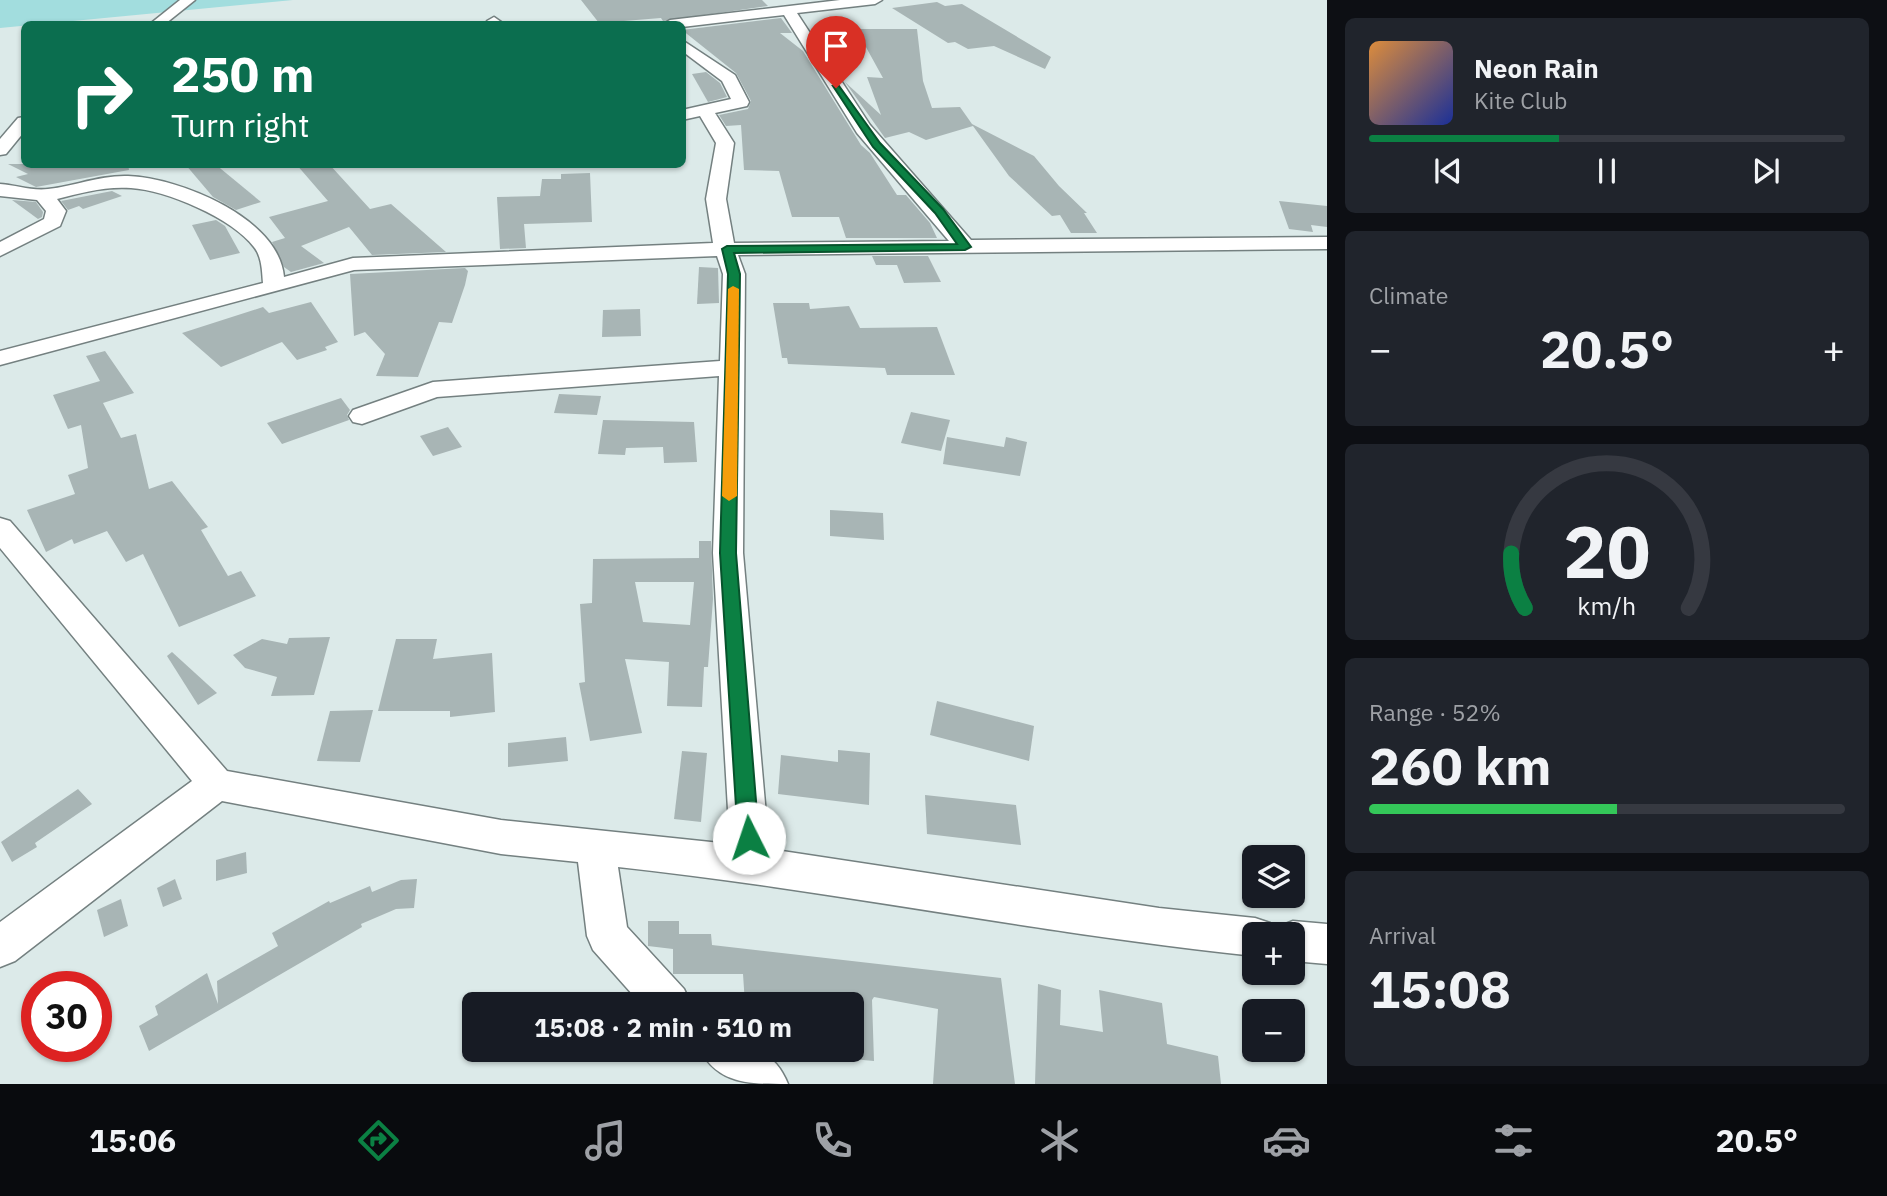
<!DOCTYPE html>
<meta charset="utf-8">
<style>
body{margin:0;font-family:"IBM Plex Sans",sans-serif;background:#20242c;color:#f1f3f6;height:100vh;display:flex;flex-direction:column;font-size:26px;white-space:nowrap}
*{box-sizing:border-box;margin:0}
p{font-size:23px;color:#9ea1a6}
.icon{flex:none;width:38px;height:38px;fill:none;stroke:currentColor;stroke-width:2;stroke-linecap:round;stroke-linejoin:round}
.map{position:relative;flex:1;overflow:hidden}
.drawer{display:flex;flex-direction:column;gap:18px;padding:18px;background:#0d0f14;width:560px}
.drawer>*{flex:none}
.banner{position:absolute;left:21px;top:21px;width:665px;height:147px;border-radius:10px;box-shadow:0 2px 5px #0004;background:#0b6e4f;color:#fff;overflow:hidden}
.fabs{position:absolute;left:1242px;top:845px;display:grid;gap:14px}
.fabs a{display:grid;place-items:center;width:63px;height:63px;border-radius:10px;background:#171b24;box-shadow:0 2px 5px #0004;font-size:35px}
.speed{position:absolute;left:21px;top:971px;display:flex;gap:14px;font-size:35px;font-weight:700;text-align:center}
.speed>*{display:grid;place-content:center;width:91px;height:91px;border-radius:50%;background:#171b24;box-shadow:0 2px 5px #0004;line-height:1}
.speed .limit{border:10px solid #d22;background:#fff;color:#111}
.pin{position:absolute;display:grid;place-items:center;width:60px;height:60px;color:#fff;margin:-72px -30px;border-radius:50% 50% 50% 0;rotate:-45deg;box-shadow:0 0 7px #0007}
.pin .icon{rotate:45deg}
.me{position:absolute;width:77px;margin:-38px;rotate:356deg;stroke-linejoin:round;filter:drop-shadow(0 0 5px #0008)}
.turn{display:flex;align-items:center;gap:24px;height:147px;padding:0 35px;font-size:32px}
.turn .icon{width:91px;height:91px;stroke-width:2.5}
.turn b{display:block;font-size:49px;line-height:60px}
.big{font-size:52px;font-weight:800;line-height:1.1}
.drawer .card{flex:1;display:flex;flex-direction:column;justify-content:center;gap:10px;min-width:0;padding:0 24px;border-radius:10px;background:#20242c}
.drawer .dial{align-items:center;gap:0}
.dial svg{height:182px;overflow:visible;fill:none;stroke:#363941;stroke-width:7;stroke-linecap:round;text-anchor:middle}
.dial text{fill:#f1f3f6;stroke:none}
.song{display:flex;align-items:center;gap:21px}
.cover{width:84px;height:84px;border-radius:10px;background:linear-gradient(135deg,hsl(30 70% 55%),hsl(230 70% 35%))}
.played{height:7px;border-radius:4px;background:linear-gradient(90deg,#0b8043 40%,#363941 40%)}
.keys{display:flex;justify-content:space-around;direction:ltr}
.heat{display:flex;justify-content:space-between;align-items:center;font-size:38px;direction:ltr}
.charge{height:10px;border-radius:5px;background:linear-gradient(90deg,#34c759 52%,#363941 0)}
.trip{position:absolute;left:462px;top:992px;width:402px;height:70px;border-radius:10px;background:#171b24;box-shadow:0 2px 5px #0004;font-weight:800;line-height:70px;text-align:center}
.tab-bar{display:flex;height:112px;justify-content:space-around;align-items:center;background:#090b0e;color:#9ea1a6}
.tab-bar .icon{width:49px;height:49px}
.tab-bar .active{color:#0b8043}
.tab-bar b{font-size:32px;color:#f1f3f6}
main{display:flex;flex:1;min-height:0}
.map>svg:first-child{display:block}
</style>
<main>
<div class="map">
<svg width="1327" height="1084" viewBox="0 0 1327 1084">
<rect width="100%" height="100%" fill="#dceae9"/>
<path fill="#a2ddde" d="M0,0h293l-293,28z"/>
<g fill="#a8b5b5" fill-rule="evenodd">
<path d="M581,0h181l6,6 -105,15 -2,-3 -62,5z"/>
<path d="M937,2l8,4 17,-2 89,53 -6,12 -51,-23 -26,3 -13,-7 -7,1 -56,-35z"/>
<path d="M781,18l11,15h-12l23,18 58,94 9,8 27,42h9l24,28 7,15h-91l-7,-21h-47l-13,-46 -35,-1 -3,-45 -15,1 -7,-11 29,-6 3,-8 -15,-28 -54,-43z"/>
<path d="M856,29h61l6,52 9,27 28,-1 12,17 62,32 25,30 28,27h-3l13,20h-26l-11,-18 -8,1 -43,-40 -36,-50 -47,14 -17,-8 -24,6 -40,-56 36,33 -14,-38 16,1z"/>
<path d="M706,72l14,11 7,14 -19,5 -16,-28z"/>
<path d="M8,164h120l1,6 -93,17 -20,-10 12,-3z"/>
<path d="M185,164h30l46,38 -25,8 -23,-13z"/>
<path d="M296,164h33l41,45 21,-5 55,48 -74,3 -23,-28 -48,19 23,17 -33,9 -7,-5 -12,-25 13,-4 -16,-21 59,-16z"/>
<path d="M590,173l2,49 -68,2 2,24 -26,1 -3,-52 43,-1 2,-17h19v-5z"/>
<path d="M112,191l10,5 -39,13 -4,-3 -11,4 -7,-9z"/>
<path d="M12,200l24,2 7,10 -1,5 -4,2z"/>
<path d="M1279,201l48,5v21l-16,-2 2,7 -24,-3z"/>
<path d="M216,220l9,6 15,27 -30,7 -18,-35z"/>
<path d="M872,256h56l13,26 -37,1 -7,-18h-21z"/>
<path d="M699,267l19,1 1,35 -22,1z"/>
<path d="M465,268l3,3 -3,14 -13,38 -13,-1 -21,55 -42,-1 9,-22 -20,-22 -11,4 -4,-62z"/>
<path d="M311,302l27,40 -13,5 2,3 -30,10 -15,-18 -61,25 -39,-34 81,-26 6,6z"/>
<path d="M773,303h36l1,6 39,-3 11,22 77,-1 18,48h-68l-2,-7 -97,-4 -1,-6h-5z"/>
<path d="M640,309l1,27 -39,1 1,-27z"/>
<path d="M105,351l29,42 -31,10 18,35 15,-4 13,55 23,-8 36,46 -7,3 27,46 13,-5 15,25 -77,31 -36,-73 -17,8 -19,-31 -33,13 -2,-5 -26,13 -19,-42 48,-16 -7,-19 20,-7 -7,-43 -13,4 -15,-34 47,-14 -14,-25z"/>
<path d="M559,394l42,2 -4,19 -43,-2z"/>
<path d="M341,398l9,12 -3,5 2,5 -67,24 -15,-21z"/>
<path d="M911,412l39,8 -9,31 -40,-8z"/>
<path d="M603,420l91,2 3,40 -33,1 -1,-16 -37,1 -1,7 -27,-1z"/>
<path d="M448,427l14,20 -29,9 -13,-20z"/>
<path d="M947,437l57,10 2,-10 21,5 -7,34 -77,-12z"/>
<path d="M830,510l53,3 1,27 -54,-4z"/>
<path d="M699,541h12l2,58 -5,68h-4l-2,40 -35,-1 2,-44 -44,-3 17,74 -52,8 -11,-58 6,-1 -5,-78 12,-1 1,-44 106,-1zM635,582h59l-4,43 -47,-3z"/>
<path d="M330,637l-16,58 -43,1 6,-19 -32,-9 -12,-13 29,-16 25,5 2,-6z"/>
<path d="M396,639h41l-4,20 59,-6 3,59 -45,5v-6h-72z"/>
<path d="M172,652l45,41 -19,12 -31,-49z"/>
<path d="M937,701l97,25 -5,35 -99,-26z"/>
<path d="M373,710l-13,52 -43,-1 13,-50z"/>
<path d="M566,737l2,24 -60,6v-24z"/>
<path d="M838,750l32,3 -1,52 -91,-11 3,-39 57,7z"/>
<path d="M682,751l25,2 -6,69 -27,-3z"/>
<path d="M78,789l14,15 -57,39 2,4 -25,15 -11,-20z"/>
<path d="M925,795l91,10 5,40 -94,-11z"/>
<path d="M246,852l1,21 -31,8v-21z"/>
<path d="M175,879l7,20 -19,8 -6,-19z"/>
<path d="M417,879l-3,29 -18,1 -35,15 1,3 -213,124 -10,-25 19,-11 -3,-9 52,-33 11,31 -1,-23 61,-35 -6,-13 57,-32 1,2 40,-17 2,6 29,-12z"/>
<path d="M121,899l7,27 -24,11 -7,-27z"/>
<path d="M648,921h31v13h32l1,11 289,33 14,106h-82l5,-75 -64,-12 -2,3 2,61 -22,-2v-55h-107l-2,-30h-70v-25l-25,-3z"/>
<path d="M1038,984l23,6 -1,35 43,7 -4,-42 63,13 5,41 51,12 3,28h-186z"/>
</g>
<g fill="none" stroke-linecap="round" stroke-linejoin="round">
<defs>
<g id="street">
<path d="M180,0h15l-30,24h-15z"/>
<path d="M840,0h42l-7,4 -78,9 73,112 101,115 356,-3v12l-589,6 7,19 -2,279 26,296 390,59 96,10 15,5 5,11h-20v22c-213,-22 -424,-66 -637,-89l9,60 57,62 7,15h-50l-48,-54 -6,-14 -9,-74 -77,-8 -279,-53 -207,160 -15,6v-45l192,-141 -192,-233v-30l10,3 217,250 274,49 229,24 -17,-291 6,-177 -282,21 -75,27 -9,-2 -4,-6 4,-6 80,-28 287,-21 3,-87 -6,-18 -363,14 -354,95v-14l263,-68c-1,-12 -1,-26 -9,-36 -22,-29 -88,-57 -123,-59 -26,-2 -50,5 -74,11l9,12 -6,15 -60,30v-14l44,-23 2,-8 -9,-11 -37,-4v-12c16,1 32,7 48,5 27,-3 52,-14 80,-13 52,2 151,42 156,101l69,-19 360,-15 -7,-44 10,-56 -16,-27 -18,4v-10l49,-11 -9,-18 -40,-30v-11l53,35 14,27 -2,4 -32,7 19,30 -8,56 8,44 215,-2 -92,-108 -73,-118 -102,12 -19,-3 7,-4z"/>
<path d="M494,17l10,7h-14l-3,-3z"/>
<path d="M24,117v15l-18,22 -6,1v-16l18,-21z"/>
<path d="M1293,921l34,3v40l-34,-3v-27h-18l3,-7z"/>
<path d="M700,1050c41,0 70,-10 88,34 -40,0 -69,0 -88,-34z"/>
</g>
</defs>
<use href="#street" stroke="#748080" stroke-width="3"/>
<use href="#street" fill="#fff" fill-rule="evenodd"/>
</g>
<path fill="#0b8043" stroke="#07532c" stroke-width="2" d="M833,86h6l41,57 63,66 28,38 -6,3 -231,3 6,21 -4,279 23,285 -3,6 -7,3 -7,-3 -4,-6 -18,-285 8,-279 -6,-25 5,-3 230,-2 -22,-31 -62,-66z"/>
<path fill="#f59e0b" d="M733,286l6,3 -2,207 -8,5 -7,-5 6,-207z"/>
</svg>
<div class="fabs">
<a><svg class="icon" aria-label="layers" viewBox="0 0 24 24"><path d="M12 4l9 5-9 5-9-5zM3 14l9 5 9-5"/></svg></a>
<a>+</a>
<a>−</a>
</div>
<div class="speed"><div class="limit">30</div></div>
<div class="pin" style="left:836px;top:88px;background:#d93025"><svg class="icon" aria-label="arrive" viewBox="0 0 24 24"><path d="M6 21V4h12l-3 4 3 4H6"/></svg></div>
<svg class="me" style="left:749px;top:838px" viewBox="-20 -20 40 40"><circle r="19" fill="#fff"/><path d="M0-13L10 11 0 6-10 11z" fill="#0b8043"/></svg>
<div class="trip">15:08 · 2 min · 510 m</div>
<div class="banner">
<div class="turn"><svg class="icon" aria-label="right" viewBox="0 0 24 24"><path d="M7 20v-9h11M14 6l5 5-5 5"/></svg><div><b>250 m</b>Turn right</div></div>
</div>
</div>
<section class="drawer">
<div class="card">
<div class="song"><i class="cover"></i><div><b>Neon Rain</b><p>Kite Club</p></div></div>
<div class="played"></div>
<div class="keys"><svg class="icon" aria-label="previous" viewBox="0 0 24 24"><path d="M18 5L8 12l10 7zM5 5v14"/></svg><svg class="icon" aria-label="pause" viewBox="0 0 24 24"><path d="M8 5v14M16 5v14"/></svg><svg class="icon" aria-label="next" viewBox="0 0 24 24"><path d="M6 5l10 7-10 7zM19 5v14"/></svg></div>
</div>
<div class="card"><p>Climate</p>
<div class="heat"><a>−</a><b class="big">20.5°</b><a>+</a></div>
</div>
<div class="card dial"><svg viewBox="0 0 100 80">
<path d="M14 69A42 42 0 1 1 86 69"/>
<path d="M14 69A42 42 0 0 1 8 45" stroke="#0b8043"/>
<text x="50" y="56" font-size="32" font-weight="700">20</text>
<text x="50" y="72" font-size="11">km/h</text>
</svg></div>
<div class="card"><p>Range · 52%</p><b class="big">260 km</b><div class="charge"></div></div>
<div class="card"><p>Arrival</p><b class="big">15:08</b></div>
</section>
</main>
<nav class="tab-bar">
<b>15:06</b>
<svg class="icon active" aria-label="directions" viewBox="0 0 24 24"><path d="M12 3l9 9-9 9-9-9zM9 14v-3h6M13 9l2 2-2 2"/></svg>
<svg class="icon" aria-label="music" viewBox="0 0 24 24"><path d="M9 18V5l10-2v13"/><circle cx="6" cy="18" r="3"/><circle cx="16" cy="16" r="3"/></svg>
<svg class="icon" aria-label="phone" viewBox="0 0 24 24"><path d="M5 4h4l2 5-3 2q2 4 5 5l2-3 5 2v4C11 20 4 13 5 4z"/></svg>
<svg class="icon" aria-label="climate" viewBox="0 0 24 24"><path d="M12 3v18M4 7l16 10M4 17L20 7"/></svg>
<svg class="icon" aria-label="car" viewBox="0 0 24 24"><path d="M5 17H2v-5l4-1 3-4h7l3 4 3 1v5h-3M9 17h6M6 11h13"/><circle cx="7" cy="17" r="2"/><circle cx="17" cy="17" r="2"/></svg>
<svg class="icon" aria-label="filters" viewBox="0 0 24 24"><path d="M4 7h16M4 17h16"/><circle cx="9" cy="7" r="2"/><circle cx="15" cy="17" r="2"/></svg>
<b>20.5°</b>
</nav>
